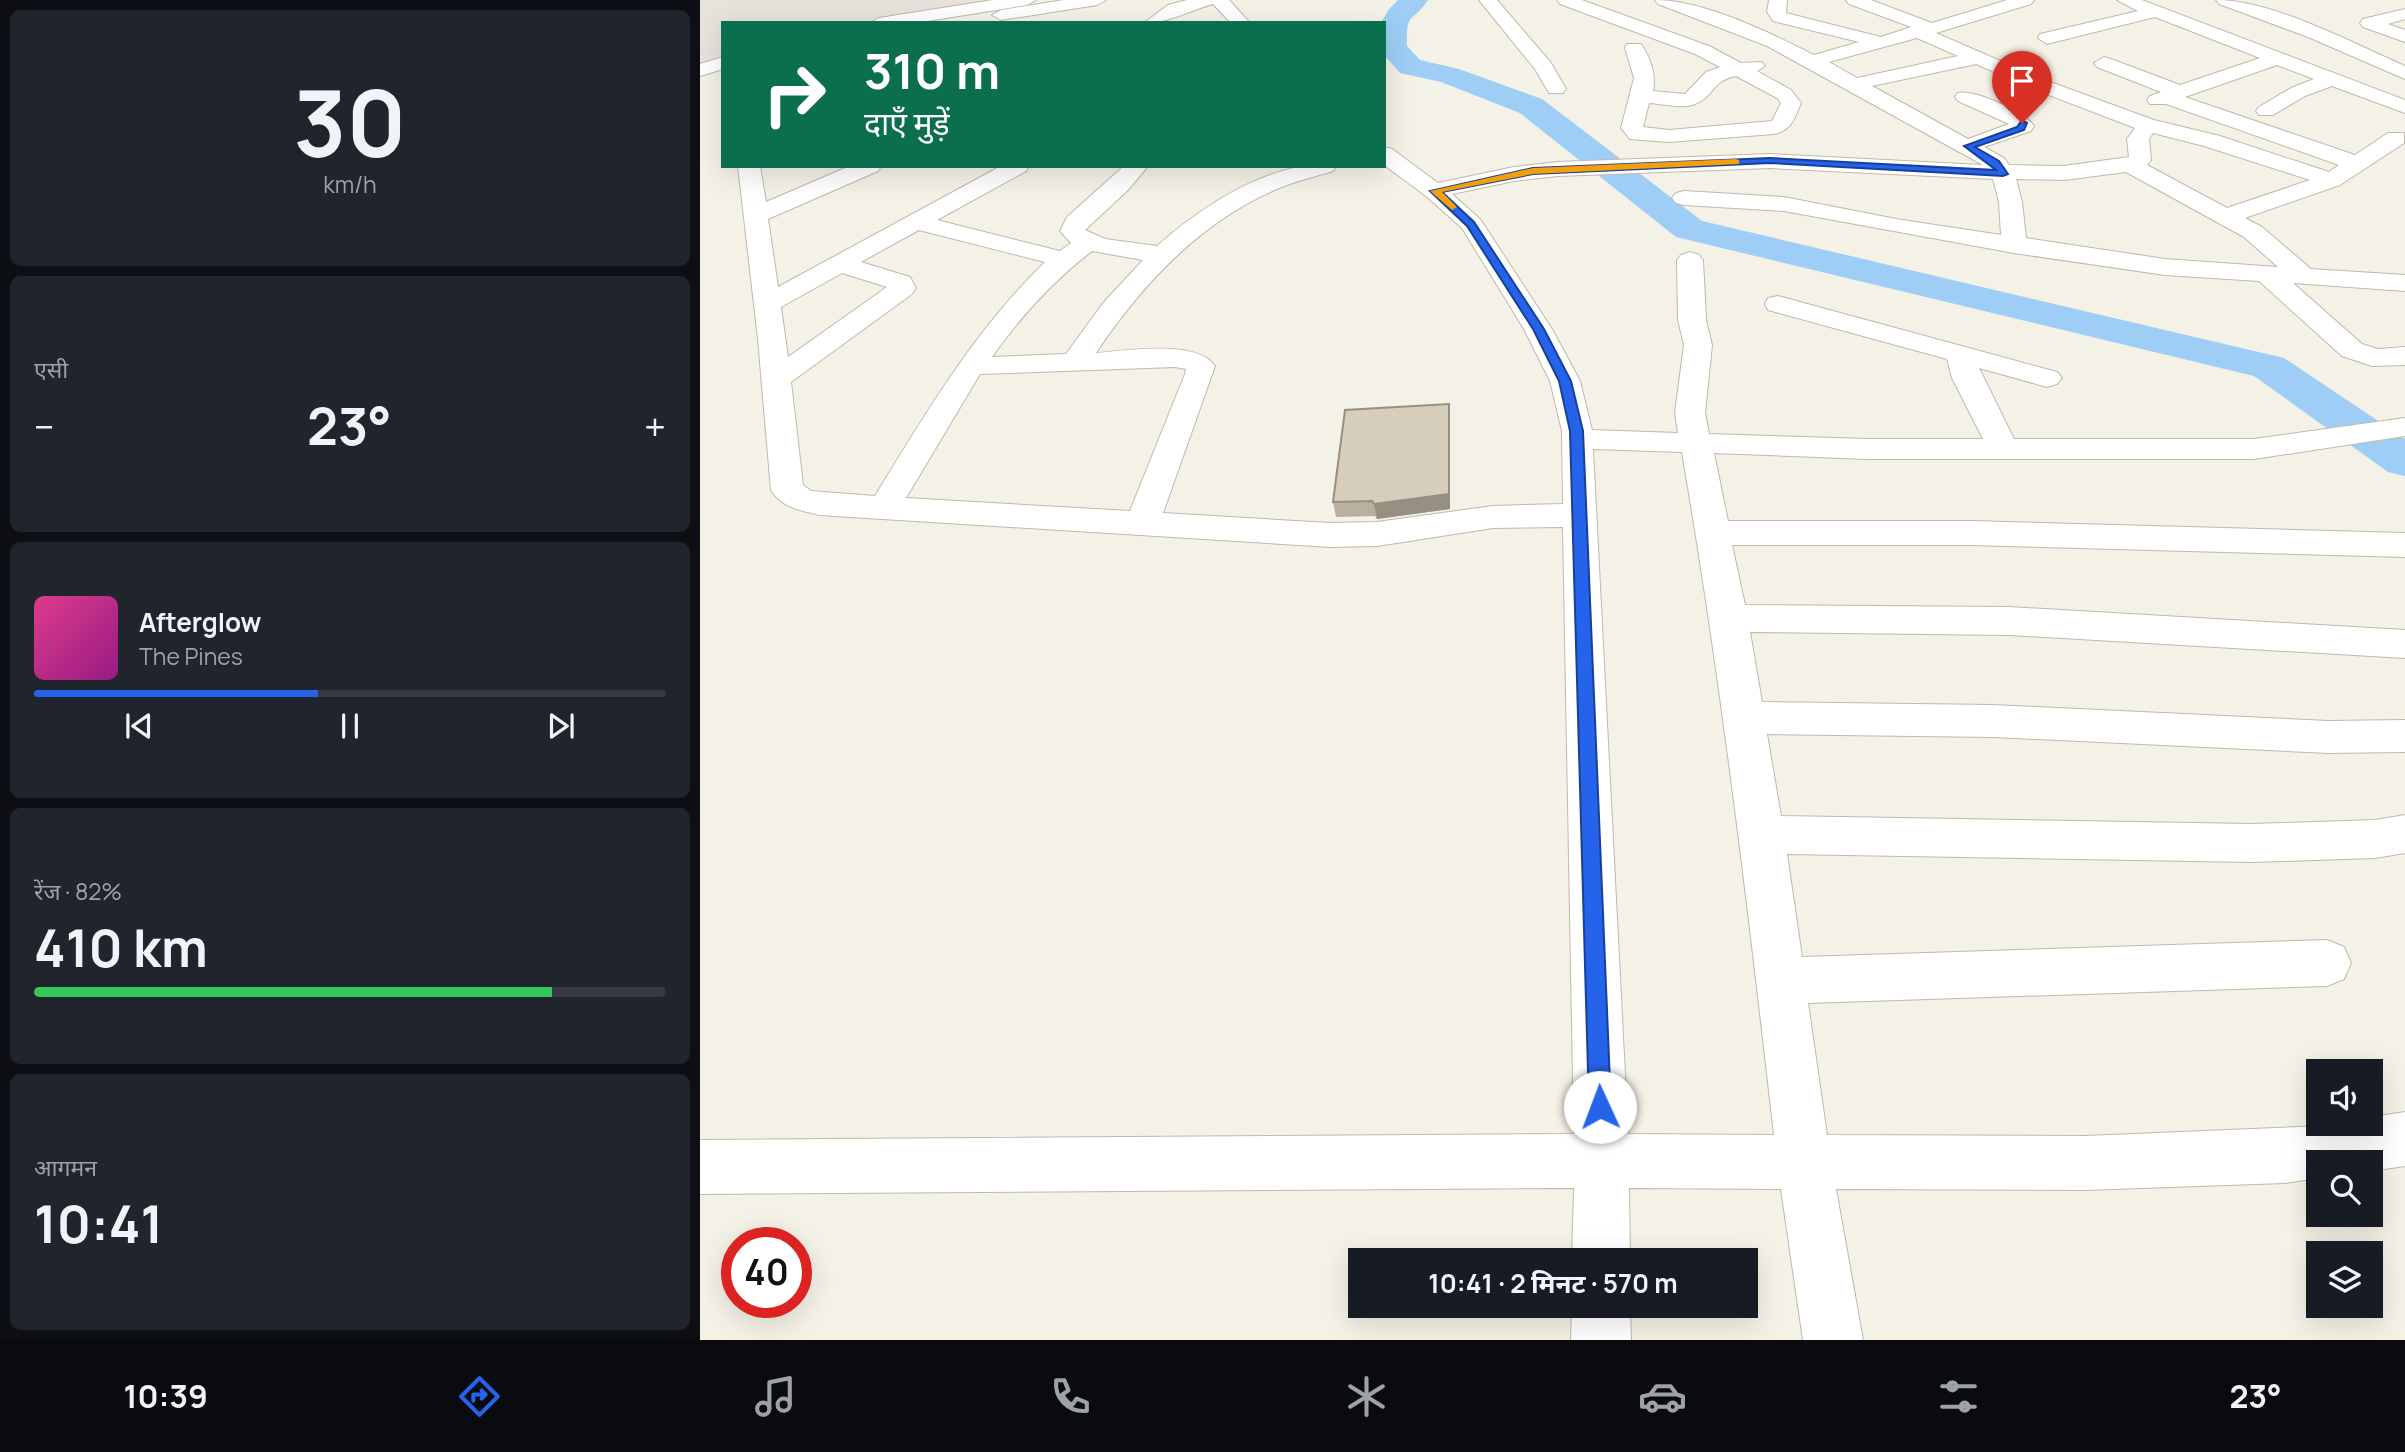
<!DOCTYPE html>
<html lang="hi">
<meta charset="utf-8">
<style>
body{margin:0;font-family:Manrope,"Noto Sans Devanagari",sans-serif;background:#20242c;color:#f1f3f6;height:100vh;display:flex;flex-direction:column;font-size:26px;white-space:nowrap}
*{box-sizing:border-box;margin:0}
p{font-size:23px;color:#9ea1a6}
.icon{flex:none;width:38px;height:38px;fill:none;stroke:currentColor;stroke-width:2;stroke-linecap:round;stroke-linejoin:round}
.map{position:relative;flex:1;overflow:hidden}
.sheet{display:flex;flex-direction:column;gap:10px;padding:10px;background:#0d0f14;width:700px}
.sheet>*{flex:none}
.banner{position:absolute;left:21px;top:21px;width:665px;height:147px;border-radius:0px;box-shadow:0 7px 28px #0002;background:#0b6e4f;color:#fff;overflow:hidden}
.fabs{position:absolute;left:1606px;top:1059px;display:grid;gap:14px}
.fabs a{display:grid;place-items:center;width:77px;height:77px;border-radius:0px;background:#171b24;box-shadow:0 7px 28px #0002;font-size:35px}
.speed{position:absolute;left:21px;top:1227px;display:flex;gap:14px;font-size:35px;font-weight:700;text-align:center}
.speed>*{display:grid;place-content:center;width:91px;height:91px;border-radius:50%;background:#171b24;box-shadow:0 7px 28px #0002;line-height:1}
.speed .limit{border:10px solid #d22;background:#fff;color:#111}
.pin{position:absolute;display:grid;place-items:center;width:60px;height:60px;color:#fff;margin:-72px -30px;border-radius:50% 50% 50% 0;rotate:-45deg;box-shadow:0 0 7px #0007}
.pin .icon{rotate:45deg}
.me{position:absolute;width:77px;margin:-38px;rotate:358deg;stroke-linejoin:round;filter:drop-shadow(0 0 5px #0008)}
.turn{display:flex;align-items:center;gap:24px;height:147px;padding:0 28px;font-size:32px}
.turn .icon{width:91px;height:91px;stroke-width:2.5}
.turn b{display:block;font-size:49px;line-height:60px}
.big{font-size:52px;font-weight:700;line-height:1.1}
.sheet .tile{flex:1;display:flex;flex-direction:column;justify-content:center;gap:10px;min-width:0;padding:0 24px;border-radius:10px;background:#20242c}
.sheet .dial{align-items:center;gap:0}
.dial b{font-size:91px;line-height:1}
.song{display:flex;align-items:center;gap:21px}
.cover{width:84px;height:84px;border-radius:10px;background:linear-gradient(135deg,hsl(330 70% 55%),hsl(310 70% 35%))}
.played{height:7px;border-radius:4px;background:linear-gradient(90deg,#2563eb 45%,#363941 45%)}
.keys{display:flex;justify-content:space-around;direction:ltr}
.heat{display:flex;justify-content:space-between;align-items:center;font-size:38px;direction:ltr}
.charge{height:10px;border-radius:5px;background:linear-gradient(90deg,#34c759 82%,#363941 0)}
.trip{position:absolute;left:648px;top:1248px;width:410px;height:70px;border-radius:0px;background:#171b24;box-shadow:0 7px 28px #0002;font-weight:700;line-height:70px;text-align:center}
.tabs{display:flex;height:112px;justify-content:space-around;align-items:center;background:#090b0e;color:#9ea1a6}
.tabs .icon{width:49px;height:49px}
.tabs .selected{color:#2563eb}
.tabs b{font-size:32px;color:#f1f3f6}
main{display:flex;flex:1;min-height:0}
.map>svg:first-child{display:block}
</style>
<main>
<section class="sheet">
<div class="tile dial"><b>30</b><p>km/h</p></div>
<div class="tile"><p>एसी</p>
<div class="heat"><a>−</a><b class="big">23°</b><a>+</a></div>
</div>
<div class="tile">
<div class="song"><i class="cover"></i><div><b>Afterglow</b><p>The Pines</p></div></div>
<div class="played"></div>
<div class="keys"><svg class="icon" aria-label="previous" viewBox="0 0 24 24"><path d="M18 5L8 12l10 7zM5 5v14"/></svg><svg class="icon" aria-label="pause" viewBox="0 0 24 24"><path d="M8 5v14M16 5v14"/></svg><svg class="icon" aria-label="next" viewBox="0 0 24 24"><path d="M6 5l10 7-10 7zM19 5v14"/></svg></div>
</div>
<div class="tile"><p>रेंज · 82%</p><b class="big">410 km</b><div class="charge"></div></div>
<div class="tile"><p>आगमन</p><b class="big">10:41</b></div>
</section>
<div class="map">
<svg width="1705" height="1340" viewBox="0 0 1705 1340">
<rect width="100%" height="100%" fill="#f4f1e6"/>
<path fill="#e7e2db" d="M0,0h302l-124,23h-155v34l-23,7z"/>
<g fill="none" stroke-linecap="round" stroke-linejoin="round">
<path fill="#9ecef5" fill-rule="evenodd" d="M698,0h30c-16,24 -22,10 -21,46l13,14 39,9 83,30 160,122 582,137 121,81v37l-17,-4 -134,-96 -578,-139 -156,-124 -79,-31 -41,-9 -16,-18v-32h-3l8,-14z"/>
<defs>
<g id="minor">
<path d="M293,0h43l-9,5 -112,18h-45l9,-5z"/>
<path d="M364,0h42l-9,5 -96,15 -9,-5 9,-5z"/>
<path d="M487,0h42l21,23h-19l-18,-19c-25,7 -44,19 -69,19l24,-18z"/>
<path d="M779,0h18l54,63 15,26 -3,4h-14l-14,-24z"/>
<path d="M857,0h25l127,46 32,17 21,-1 3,4 -8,5 34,19 10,13c-7,16 -9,27 -27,31l-105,8 -39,-3 -9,-11 13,-50 -9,-30 2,-4h14c10,15 15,29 12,47l32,3 21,-22 14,-5 -25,-13 -135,-50zM1036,76l41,22 4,5 -9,18 -103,9 -26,-3 6,-24c14,1 33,6 46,1 19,-7 16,-23 41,-28z"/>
<path d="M955,0c48,0 116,33 159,55l45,-13 -86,-21 -6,-9 2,-12h18l-1,13 95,24 30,-10 -62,-23 -3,-4h25l61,23 75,-23h27l-3,4 -95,29 106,46 112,41 66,16 109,36 10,-7 -173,-61h-16l-3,-4 3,-4 11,-4 -64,-25 -3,-4 10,-6 7,2 69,26 80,-27 -105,-41 -108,27 -9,-6 2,-4 98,-23 -21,-11h25l263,100v13l-73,-27 -27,10 -32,19h-14l-3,-4 3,-4 32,-19 23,-9 -37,-14 -92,32 170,58 33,-22h16v10l-64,42 -95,33 17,9 49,42 94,6v16l-112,-8 69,61 16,5 27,-2v18l-33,1 -30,-10 -83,-75 -94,-6 -151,-22 -230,-42 -100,-6 -8,-2 -4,-5 4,-5 8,-2 100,6 112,22 105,16 -2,-33 -6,-23 -223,-11 -212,8 -44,5 -62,13 28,25 72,110 28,52 12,49 86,3 -3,-20 9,-68 -6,-25 -1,-60 4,-5 9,-3 9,3 4,5 3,60 6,25 -7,68 4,21 158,5h116l-31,-61 -5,-19 -179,-49 -3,-6 3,-6 10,-2 279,76 5,6 -5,6 -10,3 -68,-19 35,71h240l151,-21v18l-151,23h-387l-153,-6 14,68h243l434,12v24l-434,-12h-239l13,60 264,2 396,23v28l-396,-23 -259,-3 12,70 231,3 335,16 77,-1v32l-77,1 -335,-16 -226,-3 14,82 471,8 123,-4 30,-5v38l-30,5 -123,4 -465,-8 15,103 525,-17 17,7 7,16 -7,16 -17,7 -519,17 19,132 258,1 286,-12v-7l34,-5v54l-34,5v-9h-52v16l-34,5 -200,7 -249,-1 27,151h-60l-22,-151 -152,-1 1,72h-58l2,-72 -874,6v-54l874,-6 -11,-607 -70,1 -116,18 -47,1 -511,-32c-19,-5 -37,-7 -48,-25l-13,-151 -20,-173h22l6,36 84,-36h31l-3,5 -110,48 10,68 223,-121h28l-3,5 -89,49 123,31 11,-8 -11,-12 7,-14 57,-51h24l-20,24 -43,40 20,9 52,7c40,-35 88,-68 141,-79 12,-3 26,-1 38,-1l-3,5c-19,6 -38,10 -56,18 -77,33 -135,95 -181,164 29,-2 101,-14 119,13l-52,147 167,10 47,-1 116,-16 70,-2 -1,-73 -12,-50 -26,-52 -62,-101 -36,-32 -42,-31v-18l8,2 46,34 76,-16 44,-5 212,-8 213,11 -216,-119 -109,-42zM1217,38l41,18 -101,22 -28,-16zM1276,64l52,23 107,41 -8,11 2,18 -65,9 -55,-1 -5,-7 -20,-11 47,-16 3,-5c-10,-14 -59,-37 -76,-33l-3,4 3,4 51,23 -41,15 -96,-53zM1453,133l51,13 106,34 -83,28 -80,-43 4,-5 -2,-21zM1426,172l118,65 34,30 -113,-8 -139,-21 -4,-36 -6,-23 48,1zM219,230l126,32c-71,69 -119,151 -170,234l-64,-5 -8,-6 -12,-103 121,-88 4,-6 -6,-11 -49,-15zM392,251l51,9 -39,42 -38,52 -74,3c29,-41 61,-76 100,-106zM142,273l45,14 -99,70 -7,-50zM475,367l11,2 -1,5 -55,137 -224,-13 74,-124zM893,449l89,3c39,227 66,454 92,683l-146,-1z"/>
<path d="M1516,0c57,0 136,43 189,66v13l-97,-42 -89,-33z"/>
<path d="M1705,9v10l-17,5 17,6v12l-42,-15 -3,-4 3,-4z"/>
<path d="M23,57v12l-23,7v-12z"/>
<path d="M872,1306h58l1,34h-60z"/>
</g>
</defs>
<use href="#minor" stroke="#c1b9a8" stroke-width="2"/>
<use href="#minor" fill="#fff" fill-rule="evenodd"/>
</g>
<path fill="#b9b0a1" d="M750,419v90l-73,10 -2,-3 -39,1 -3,-15z"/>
<path fill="#969083" d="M749,404l1,15v90l-73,10 -3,-15z"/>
<path fill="#d7cdbb" stroke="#969083" stroke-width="2" d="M749,404v90l-75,10 -2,-3 -39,1 12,-92z"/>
<path fill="#2563eb" stroke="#184099" stroke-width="2" d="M1322,120l5,3 -3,7 -49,17 24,14 9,13 -5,2 -233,-13 -237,11 -91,18 32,30 70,107 27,52 12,50 28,676 -3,8 -8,3 -8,-3 -3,-8 -19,-676 -11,-50 -26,-52 -66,-103 -37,-35 103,-23 237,-10 226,12 -32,-24 53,-19z"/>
<path fill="#f59e0b" d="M1036,159l3,1v4l-206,10 -91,18 15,15 -5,3 -22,-19 103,-23z"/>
</svg>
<div class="fabs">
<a><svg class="icon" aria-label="sound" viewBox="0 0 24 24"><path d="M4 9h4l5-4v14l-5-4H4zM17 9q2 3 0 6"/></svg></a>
<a><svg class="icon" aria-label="search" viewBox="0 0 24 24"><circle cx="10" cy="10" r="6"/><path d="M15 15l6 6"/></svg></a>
<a><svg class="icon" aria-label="layers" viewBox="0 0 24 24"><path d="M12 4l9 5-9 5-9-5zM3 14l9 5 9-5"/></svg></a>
</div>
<div class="speed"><div class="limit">40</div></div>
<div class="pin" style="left:1322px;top:123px;background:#d93025"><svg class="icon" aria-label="arrive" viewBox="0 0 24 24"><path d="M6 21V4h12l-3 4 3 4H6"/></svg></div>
<svg class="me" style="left:900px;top:1107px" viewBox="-20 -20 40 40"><circle r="19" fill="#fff"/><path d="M0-13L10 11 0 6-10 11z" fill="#2563eb"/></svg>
<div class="trip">10:41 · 2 मिनट · 570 m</div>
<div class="banner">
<div class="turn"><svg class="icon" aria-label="right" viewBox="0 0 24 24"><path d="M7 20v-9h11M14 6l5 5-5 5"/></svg><div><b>310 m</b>दाएँ मुड़ें</div></div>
</div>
</div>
</main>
<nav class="tabs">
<b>10:39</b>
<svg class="icon selected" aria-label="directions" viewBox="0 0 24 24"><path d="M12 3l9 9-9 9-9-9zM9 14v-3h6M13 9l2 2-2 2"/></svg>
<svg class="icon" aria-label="music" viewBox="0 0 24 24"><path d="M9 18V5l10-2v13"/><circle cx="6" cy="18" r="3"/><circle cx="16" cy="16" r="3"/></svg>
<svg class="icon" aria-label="phone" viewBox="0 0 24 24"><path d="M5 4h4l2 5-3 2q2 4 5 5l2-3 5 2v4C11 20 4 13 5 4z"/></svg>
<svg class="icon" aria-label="climate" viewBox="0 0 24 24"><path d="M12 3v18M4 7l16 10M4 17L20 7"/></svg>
<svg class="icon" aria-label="car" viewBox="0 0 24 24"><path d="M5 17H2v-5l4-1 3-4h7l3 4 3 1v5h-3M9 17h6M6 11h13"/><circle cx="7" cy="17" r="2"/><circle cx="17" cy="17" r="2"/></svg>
<svg class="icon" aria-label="filters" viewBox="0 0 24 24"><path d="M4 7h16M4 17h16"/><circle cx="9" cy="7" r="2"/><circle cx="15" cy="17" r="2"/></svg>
<b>23°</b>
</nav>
